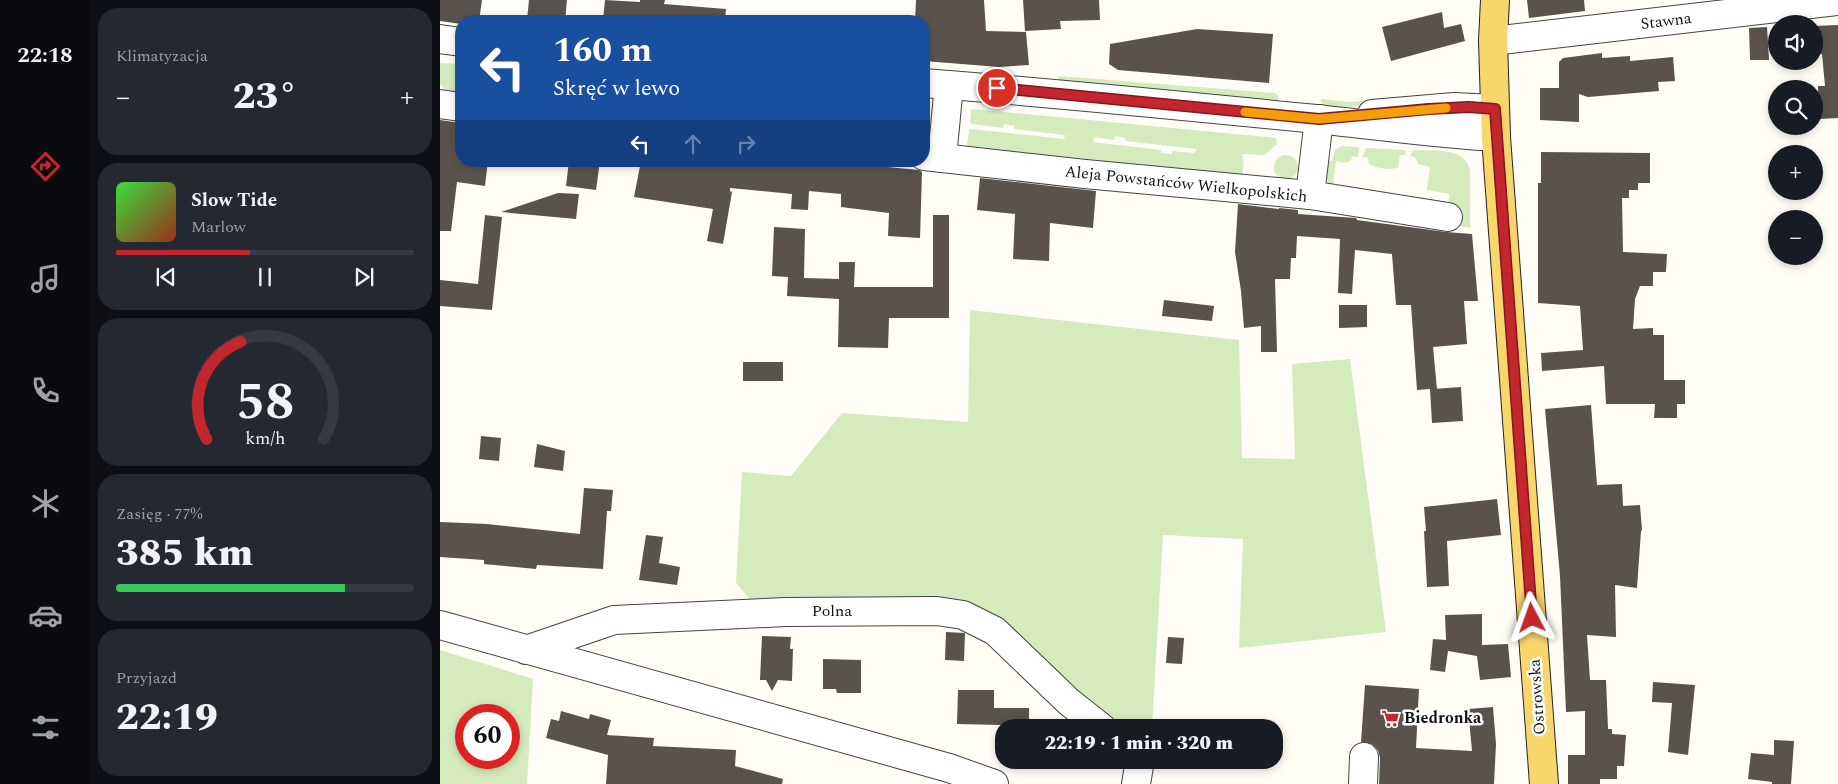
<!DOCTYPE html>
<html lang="pl">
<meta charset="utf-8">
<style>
body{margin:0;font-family:Spectral,serif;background:#242831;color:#f1f3f6;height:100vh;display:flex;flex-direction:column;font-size:19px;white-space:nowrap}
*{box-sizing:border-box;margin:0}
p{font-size:16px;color:#9ea1a6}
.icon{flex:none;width:28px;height:28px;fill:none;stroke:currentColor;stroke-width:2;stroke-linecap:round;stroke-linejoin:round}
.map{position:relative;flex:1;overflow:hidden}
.drawer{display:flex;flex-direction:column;gap:8px;padding:8px;background:#0d0f14;width:350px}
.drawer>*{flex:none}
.guide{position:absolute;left:15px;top:15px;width:475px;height:152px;border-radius:20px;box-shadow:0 2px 8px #0003;background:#1a4fa0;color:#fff;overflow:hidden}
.buttons{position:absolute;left:1328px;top:15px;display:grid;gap:10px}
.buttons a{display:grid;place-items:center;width:55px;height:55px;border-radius:50%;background:#171b24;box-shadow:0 2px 8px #0003;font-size:25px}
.speed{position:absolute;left:15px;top:704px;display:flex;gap:10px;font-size:25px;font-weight:700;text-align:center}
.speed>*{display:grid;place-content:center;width:65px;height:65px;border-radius:50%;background:#171b24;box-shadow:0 2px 8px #0003;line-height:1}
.speed .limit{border:8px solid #d22;background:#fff;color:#111}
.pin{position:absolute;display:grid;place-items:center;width:42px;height:42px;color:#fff;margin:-21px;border:2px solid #fff;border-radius:50%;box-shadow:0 1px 5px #0007}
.me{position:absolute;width:55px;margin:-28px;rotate:356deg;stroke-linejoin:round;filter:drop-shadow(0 0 4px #0008)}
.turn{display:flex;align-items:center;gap:18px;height:105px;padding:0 15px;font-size:22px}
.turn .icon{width:65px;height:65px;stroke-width:2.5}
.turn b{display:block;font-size:35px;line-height:42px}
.lanes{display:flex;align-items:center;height:48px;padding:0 15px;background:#0003;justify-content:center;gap:25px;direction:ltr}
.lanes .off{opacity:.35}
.big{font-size:38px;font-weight:800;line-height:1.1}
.drawer .card{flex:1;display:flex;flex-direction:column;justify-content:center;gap:8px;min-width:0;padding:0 18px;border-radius:20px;background:#242831}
.drawer .dial{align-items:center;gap:0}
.dial svg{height:130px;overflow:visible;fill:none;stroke:#363941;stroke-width:7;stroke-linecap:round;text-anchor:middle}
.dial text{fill:#f1f3f6;stroke:none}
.song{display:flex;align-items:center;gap:15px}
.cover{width:60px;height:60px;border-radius:8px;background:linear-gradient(135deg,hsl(120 70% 55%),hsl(10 70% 35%))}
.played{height:5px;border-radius:2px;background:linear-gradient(90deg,#c4262e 45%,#363941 45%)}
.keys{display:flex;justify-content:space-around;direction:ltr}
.heat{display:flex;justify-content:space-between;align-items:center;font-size:28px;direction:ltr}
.charge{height:8px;border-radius:4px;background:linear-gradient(90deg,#34c759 77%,#363941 0)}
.trip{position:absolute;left:555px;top:719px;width:288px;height:50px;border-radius:20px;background:#171b24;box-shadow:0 2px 8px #0003;font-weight:800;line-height:50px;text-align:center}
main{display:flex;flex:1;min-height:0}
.tabs{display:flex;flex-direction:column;width:90px;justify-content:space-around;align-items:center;background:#090b0e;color:#9ea1a6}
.tabs .icon{width:35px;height:35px}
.tabs .on{color:#c4262e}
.tabs b{font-size:22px;color:#f1f3f6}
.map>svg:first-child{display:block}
</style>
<main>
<nav class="tabs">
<b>22:18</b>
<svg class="icon on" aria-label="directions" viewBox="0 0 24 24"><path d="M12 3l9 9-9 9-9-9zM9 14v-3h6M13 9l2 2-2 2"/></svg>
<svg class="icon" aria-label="music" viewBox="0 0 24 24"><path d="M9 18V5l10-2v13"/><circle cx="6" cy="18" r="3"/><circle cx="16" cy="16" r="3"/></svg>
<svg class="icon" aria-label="phone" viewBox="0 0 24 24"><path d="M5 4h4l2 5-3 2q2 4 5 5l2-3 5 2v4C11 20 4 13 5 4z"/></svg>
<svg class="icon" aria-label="climate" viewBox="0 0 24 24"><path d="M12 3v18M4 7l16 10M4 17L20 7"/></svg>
<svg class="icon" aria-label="car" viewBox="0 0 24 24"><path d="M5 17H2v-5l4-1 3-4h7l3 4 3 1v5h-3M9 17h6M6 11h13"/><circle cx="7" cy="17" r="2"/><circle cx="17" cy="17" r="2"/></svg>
<svg class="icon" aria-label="filters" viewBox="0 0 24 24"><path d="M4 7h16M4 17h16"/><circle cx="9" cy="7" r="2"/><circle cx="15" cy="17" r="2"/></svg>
</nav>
<section class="drawer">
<div class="card"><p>Klimatyzacja</p>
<div class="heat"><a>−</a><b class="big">23°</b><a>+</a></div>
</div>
<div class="card">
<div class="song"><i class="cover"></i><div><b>Slow Tide</b><p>Marlow</p></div></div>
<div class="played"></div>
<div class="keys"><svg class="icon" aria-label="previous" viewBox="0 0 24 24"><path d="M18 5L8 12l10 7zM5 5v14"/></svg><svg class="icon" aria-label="pause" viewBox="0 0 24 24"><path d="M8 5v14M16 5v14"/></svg><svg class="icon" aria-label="next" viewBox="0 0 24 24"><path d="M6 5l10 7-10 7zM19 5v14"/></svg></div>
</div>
<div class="card dial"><svg viewBox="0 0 100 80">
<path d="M14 69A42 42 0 1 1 86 69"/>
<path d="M14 69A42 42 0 0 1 35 9" stroke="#c4262e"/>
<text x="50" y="56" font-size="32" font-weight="700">58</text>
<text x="50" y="72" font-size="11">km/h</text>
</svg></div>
<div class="card"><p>Zasięg · 77%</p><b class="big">385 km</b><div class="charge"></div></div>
<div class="card"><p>Przyjazd</p><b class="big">22:19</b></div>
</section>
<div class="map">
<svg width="1398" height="784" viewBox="0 0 1398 784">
<rect width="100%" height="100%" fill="#fffdf5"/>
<g fill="#d5ebbd" fill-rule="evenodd">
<path d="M0,63l21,1v33l-21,-3v-5h5l-5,-5z"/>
<path d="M619,76l216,17 3,3v6l-215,-16 -5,-6z"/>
<path d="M1003,95v5l-98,7 -19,-1 -5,-4v-3l28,3z"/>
<path d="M533,109l303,29 1,6 -13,11 -22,-1 2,11 -2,10 -273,-28 -2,-2 2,-15 2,-1 93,10 1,-4 -51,-6v-3l-10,-2 -1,4 -32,-4 -1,-2 1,-12zM675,136l10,2v3l72,8 -3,4 -22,-2v3l-11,-1v-3l-68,-8 1,-5 20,3z"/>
<path d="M902,146l15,1 2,2 -1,8 -6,-1 -1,4 -5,3 -10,-2 -3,23h-4l-4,-7 1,-17 6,1 3,-11z"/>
<path d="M926,148l38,2 2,1 -1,4h-5l-2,12c-7,4 -22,1 -29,-3l-1,-6 -6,-1z"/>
<path d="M973,150c19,1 52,-4 57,20v58l-17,-3 -5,-22 2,-9 -23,-4 3,-23 -12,-3 -3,-7 -5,-1z"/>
<circle cx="846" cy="167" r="12"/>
<path d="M530,310l269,30 3,118 53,1 -3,-95 58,-5 36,273 -147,16 4,-109 -80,-4 -11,192h-32l-46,-34 -67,-65 -55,-30 -197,7 -19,-22 6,-111 49,4 51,-63 126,9z"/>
<path d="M0,650l93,29 -6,105h-87zM26,715h43v43h-43z"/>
</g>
<g fill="#5a524d">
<path d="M0,0h42l-3,21h-18v3l-21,-3z"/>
<path d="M89,0h38l-2,21 -38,-1z"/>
<path d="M165,0l35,2v-2h25l-1,4 62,5 -1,12h-122z"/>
<path d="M476,0h68l2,31 40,1 3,33 -30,2 -75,-6v-40h-9z"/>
<path d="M583,0h76l1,20 -40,1 1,8 -36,2z"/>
<path d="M1087,0h57l1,11 -56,7z"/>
<path d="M1002,12l2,16 17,-4 4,17 -74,20 -9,-34z"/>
<path d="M1398,25v93l-19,1 -1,-33h7l-3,-32h-2v-8h-6v-20z"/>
<path d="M1327,27l2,33h-19l-1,-32z"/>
<path d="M757,29l76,5 -4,49 -151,-13 -9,-6 1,-20z"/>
<path d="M1162,53v5l28,-2v5l43,-4 2,24 -17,1 1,9 -71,6 -9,-3v28l-39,-2v-32h19v-26l4,-4z"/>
<path d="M0,120l21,3 -1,38h28l-3,25 -28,-4 -6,49h-11z"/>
<path d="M1101,152l109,1v30h-12v7h-9v8h-7l1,54 44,2 -1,18h-13v14h-13l-5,13 -2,30 20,-1v7h11v45h21v24h-8v14h-23l1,-14h-49l-2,-38 -62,5 -1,-18 42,-3 -3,-44 -42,-3v-120h3z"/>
<path d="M129,161h31l-4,29 -30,-4z"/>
<path d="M201,161h184l94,9 3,2 -2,66 -32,-2 1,-23 -48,-6v-13l-32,-3 -1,19 -17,-1 1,-15 -62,-6v3l2,1 -9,52 -16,-3 6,-32 -79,-12z"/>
<path d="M540,178l116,13 -3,37 -43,-5 -1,38 -36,-2 2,-45 -38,-4z"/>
<path d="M118,193l21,1 -3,25 -75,-7z"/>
<path d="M798,204l41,5v-1l19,2v4l58,4 1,2 89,12 26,2 6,67h-14l3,43 -34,3 4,42h-4l28,-2 2,34 -31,2 -2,-34 -13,1 -6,-85h-15l-4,-51 -37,-4 -3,44 -14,-1 2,-54 -43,-3 -1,22h-5l-1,21h-15l2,73h-16v-26l-17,2 -3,-37 -6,-39z"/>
<path d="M45,215l17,2 -10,93 -52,-4v-26l38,4z"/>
<path d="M493,215h16v103h-60l-1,30 -50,-1 1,-48 -52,-3 1,-19 -16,-1 2,-49 31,2 -1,49 35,1v-17h16l-1,25h79z"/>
<path d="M724,300l50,6 -2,15 -50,-5z"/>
<path d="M899,305h28v22l-28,1z"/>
<rect x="303" y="362" width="40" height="19"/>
<path d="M1151,405l6,80 25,-1 1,22 17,-1 2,25 -1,1 -4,57 -22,-3 1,52 -29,-2 3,45h16l2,49h4v5l14,1 -2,31h-7v13h-17v5h-32v-29h17v-44l-19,1 -6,-136 -15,-167z"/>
<path d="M41,436l20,2 -2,23 -20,-2z"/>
<path d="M97,444l28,7 -2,20 -29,-4z"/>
<path d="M144,488l29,2 -2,21h-4l-4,58 -66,-4 -1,4 -52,-5v-4l-44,-3v-35l47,2 93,10z"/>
<path d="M1057,499l4,36 -54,6 2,45 -22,1 -3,-56h2l-2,-24z"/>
<path d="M206,535l17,2 -4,26 21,4 -3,18 -38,-5z"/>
<path d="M1042,614v31l26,-1 3,33 -31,3 -3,-24 -29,-5 -3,21 -15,-2 3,-31 13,1 -1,-25z"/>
<path d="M506,632l19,1 -1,28 -19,-1z"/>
<path d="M322,636l29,1 -1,12h3l-1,32 -14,-1 -6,11 -6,-11h-6z"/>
<path d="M728,637l16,1 -2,26 -16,-1z"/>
<path d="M383,659l38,1v33h-24l-1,-4h-13z"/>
<path d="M1213,682l42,3 -7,70 -20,-3 4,-49 -20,-1z"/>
<path d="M925,685l54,4 -3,59 56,3 -4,-42 25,-2 3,37 -2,40h-115l1,-26 -2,-8 -6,-6 -11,-2z"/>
<path d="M518,690h36v18h35v20h-28v-3l-44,-1z"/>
<path d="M121,711l28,8 1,-5 21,6 -4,15 47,3 -1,8 83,4 -1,16 48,13 -1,5h-176l2,-29 -62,-17 5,-19 8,2z"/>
<path d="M1334,740l20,1 -3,43h-19v-2l-24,-3 3,-26 23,2z"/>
</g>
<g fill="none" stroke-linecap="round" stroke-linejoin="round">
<defs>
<g id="minor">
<path d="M0,39l21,3"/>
<path d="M1053,41l345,-40"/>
<path d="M484,83c130,10 261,23 392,36 60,6 119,15 180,18"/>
<path d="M0,104l21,3"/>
<path d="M932,114l82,-7 41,2"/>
<path d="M484,156l161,18 225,21 138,22"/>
<path d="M502,158l7,-73"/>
<path d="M870,195l9,-76"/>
<path d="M0,625l509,143 45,16"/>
<path d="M86,650l88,-30 172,-8 151,-1 26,4 32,16 74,71 33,26"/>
<path d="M696,784l4,-24"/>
<path d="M923,784l1,-27"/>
</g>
<path id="major" d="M1055,0l-2,41 3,96 48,647"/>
</defs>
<use href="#minor" stroke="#444" stroke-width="30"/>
<use href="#major" stroke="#222" stroke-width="30"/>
<use href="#minor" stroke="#fff" stroke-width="28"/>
<use href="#major" stroke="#f9d66b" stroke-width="28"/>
</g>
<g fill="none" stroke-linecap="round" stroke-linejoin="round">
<defs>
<path id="route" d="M557,88l322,31 110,-10 40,-2 26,2 37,509"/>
</defs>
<use href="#route" stroke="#7f191e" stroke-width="12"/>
<use href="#route" stroke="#c4262e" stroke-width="9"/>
<path stroke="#f59e0b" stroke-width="9" d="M805,112l74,7 127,-11"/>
</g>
<defs>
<symbol id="supermarket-bare" viewBox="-9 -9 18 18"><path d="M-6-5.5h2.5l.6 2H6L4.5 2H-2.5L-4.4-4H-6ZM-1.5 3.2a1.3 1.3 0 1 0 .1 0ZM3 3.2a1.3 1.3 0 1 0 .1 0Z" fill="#c4262e" stroke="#fff" stroke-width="2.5" paint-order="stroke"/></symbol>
</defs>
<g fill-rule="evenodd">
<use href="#supermarket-bare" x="938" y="706" width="25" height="25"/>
</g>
<g text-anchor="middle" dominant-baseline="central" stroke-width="5" stroke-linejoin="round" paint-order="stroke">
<g font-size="16" fill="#111" stroke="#fff">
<text transform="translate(1226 21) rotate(-7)">Stawna</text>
<text transform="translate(746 184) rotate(6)">Aleja Powstańców Wielkopolskich</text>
<text x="392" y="611">Polna</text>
<text transform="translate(1097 697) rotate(-94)">Ostrowska</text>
</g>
<g font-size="16" font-weight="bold" fill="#111" stroke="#fff" text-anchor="start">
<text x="964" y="718">Biedronka</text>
</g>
</g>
</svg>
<div class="buttons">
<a><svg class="icon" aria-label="sound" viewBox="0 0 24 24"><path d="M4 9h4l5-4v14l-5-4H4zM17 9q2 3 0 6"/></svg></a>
<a><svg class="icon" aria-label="search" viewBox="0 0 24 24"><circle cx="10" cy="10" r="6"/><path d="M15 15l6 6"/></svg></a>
<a>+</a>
<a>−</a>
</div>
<div class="speed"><div class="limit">60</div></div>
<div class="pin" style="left:557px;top:88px;background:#d93025"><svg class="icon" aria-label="arrive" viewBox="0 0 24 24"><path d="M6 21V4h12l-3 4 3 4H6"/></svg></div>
<svg class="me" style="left:1092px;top:618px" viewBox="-20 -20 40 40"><path d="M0-17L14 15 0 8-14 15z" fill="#c4262e" stroke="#fff" stroke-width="4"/></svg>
<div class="trip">22:19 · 1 min · 320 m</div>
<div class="guide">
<div class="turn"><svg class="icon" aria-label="left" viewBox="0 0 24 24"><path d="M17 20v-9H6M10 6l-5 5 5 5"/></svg><div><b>160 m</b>Skręć w lewo</div></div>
<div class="lanes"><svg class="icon" aria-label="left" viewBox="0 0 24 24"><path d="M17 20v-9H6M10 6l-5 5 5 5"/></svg><svg class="icon off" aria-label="ahead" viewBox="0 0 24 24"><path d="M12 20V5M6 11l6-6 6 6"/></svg><svg class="icon off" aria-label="right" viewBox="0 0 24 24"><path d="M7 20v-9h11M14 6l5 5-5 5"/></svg></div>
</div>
</div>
</main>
